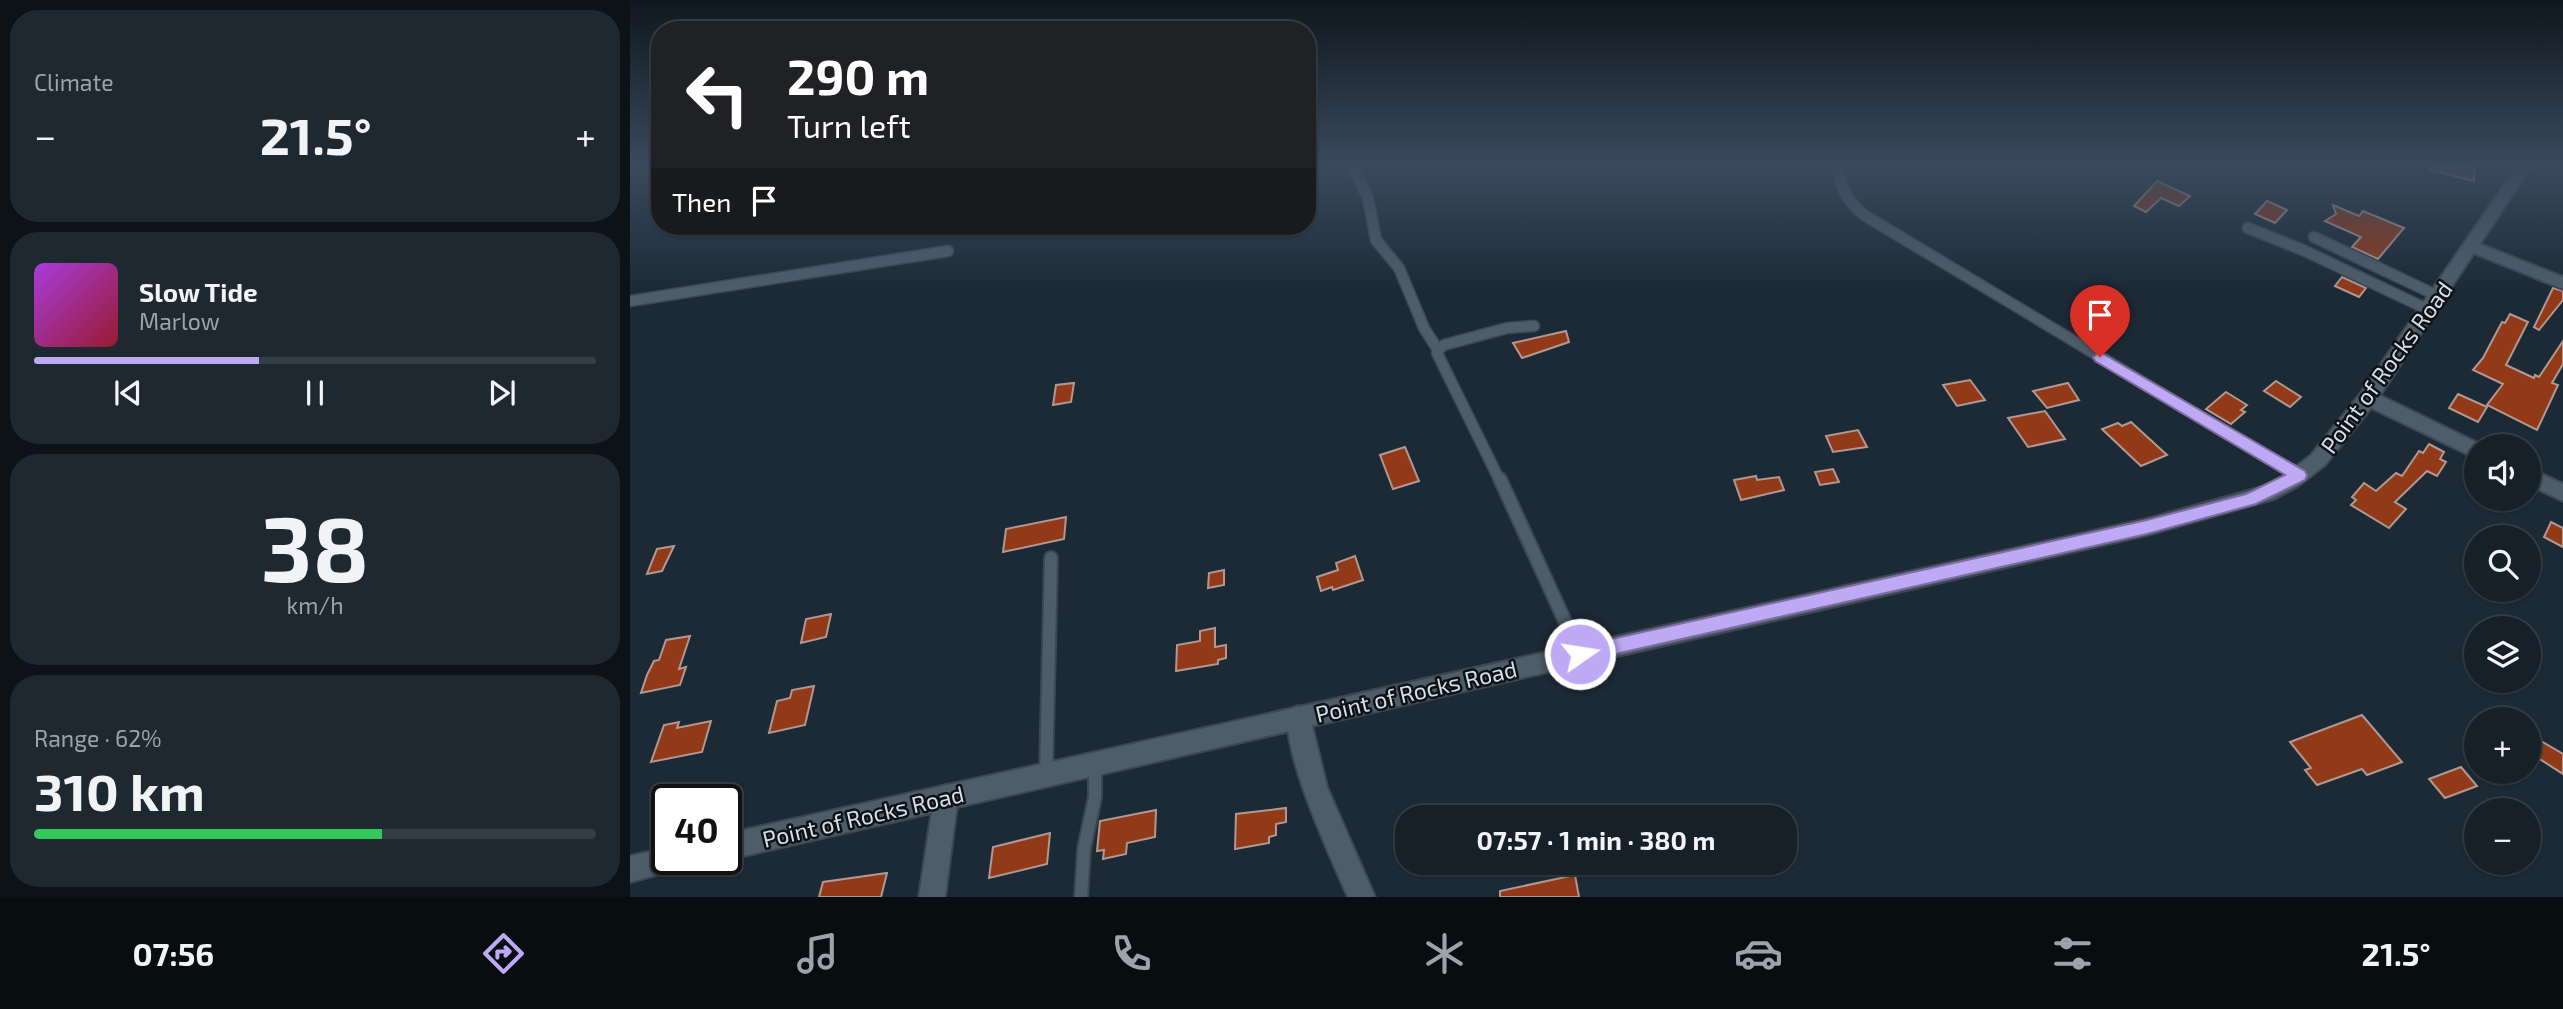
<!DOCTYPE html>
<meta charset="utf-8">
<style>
body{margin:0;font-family:"Exo 2",sans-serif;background:#1e2830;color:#f1f3f6;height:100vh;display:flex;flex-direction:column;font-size:26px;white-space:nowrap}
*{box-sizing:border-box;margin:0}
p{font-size:23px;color:#9da3a8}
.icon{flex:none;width:38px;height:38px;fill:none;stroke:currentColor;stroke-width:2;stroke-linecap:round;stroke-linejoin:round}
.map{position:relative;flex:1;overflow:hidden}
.side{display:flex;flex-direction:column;gap:10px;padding:10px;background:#0c1216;width:630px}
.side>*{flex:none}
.hud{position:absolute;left:21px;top:21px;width:665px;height:214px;border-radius:28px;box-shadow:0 2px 5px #0004,0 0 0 2px #343e45;background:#202124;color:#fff;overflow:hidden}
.tools{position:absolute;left:1834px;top:434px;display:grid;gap:14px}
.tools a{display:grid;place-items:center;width:77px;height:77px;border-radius:50%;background:#152028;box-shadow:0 2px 5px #0004,0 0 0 2px #343e45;font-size:35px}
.speed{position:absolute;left:21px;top:784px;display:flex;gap:14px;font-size:35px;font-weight:700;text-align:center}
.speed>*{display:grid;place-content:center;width:91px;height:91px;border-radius:50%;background:#152028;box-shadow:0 2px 5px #0004,0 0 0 2px #343e45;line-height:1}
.speed .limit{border:4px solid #111;border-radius:10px;background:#fff;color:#111}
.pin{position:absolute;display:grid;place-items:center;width:60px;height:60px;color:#fff;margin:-72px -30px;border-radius:50% 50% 50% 0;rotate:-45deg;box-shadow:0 0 7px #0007}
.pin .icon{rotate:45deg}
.me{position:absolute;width:77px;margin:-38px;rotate:77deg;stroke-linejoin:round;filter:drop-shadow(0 0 5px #0008)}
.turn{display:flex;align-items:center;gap:24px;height:147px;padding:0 21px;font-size:32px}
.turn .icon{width:91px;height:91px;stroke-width:2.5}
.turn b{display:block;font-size:49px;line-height:60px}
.then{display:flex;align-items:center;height:66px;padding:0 21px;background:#0003;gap:14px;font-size:26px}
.big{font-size:52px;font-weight:700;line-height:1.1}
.side .widget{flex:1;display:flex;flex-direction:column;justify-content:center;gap:10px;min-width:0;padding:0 24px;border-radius:28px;background:#1e2830}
.side .dial{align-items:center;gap:0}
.dial b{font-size:91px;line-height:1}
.song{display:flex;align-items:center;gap:21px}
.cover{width:84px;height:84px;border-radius:10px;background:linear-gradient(135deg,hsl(280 70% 55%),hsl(350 70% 35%))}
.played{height:7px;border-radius:4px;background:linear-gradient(90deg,#bea9f5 40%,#343e45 40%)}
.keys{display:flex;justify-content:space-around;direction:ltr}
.heat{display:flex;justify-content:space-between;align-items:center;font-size:38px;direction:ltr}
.charge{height:10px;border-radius:5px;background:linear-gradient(90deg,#34c759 62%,#343e45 0)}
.trip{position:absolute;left:765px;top:805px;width:402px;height:70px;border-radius:28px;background:#152028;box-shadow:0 2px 5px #0004,0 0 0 2px #343e45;font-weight:700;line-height:70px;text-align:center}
.tabs{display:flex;height:112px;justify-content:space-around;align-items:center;background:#080d10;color:#9da3a8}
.tabs .icon{width:49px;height:49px}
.tabs .selected{color:#bea9f5}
.tabs b{font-size:32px;color:#f1f3f6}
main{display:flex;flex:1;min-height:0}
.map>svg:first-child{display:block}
</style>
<main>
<section class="side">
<div class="widget"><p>Climate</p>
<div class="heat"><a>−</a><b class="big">21.5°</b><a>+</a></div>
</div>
<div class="widget">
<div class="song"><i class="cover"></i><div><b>Slow Tide</b><p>Marlow</p></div></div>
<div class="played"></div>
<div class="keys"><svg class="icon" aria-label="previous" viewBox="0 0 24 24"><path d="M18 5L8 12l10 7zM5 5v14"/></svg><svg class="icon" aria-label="pause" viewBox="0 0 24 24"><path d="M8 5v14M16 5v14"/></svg><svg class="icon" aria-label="next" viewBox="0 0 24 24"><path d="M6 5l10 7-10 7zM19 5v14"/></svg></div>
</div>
<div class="widget dial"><b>38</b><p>km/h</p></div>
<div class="widget"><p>Range · 62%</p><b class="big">310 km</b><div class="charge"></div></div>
</section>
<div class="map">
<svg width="1933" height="897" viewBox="0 0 1933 897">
<rect width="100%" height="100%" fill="#1c2a36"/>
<g fill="#923918" stroke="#af9992" stroke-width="2">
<path d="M1801,165h44l-1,16 -44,-11z"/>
<path d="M1527,181l33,15 -11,10 -18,-8 -15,14 -12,-6z"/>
<path d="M1637,201l20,9 -12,13 -20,-9z"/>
<path d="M1703,205l26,11 4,-5 41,17 -26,31 -26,-12 9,-10 -36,-16 11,-7z"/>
<path d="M1712,277l24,11 -7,9 -24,-11z"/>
<path d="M1923,288l10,3v9l-24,30 -5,-3z"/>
<path d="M1880,314l18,8 -22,43 28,13 1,-3 4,2 24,-36v23l-11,19 6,2 -21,45 -50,-25 16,-21 -30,-14 10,-12 19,-36 3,1z"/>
<path d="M936,331l3,11 -47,16 -9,-15z"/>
<path d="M1340,380l15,20 -28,6 -14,-21z"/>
<path d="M1646,381l25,16 -11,10 -26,-16z"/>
<path d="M444,383l-3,19 -18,3 3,-20z"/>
<path d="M1438,383l11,17 -32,8 -14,-17z"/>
<path d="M1596,392l21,13 -6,5 4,2 -14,12 -25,-15z"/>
<path d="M1828,394l29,13 -9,15 -29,-14z"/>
<path d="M1415,411l20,28 -37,8 -20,-29z"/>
<path d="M1501,422l36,33 -26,11 -39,-37 16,-6 4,3z"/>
<path d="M1228,430l9,17 -34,5 -7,-16z"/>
<path d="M1799,444l15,8 -4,7 6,3 -9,14 -10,-5 -32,31 11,7 -17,19 -38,-23 5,-5 -4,-3 12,-14 12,8 20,-18 6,3 17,-25 4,2z"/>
<path d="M775,447l14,34 -26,8 -13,-34z"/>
<path d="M1203,469l6,13 -19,3 -5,-13z"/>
<path d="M1126,476l1,4 22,-3 5,13 -43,10 -7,-20z"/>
<path d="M436,517l-2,22 -61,13 3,-23z"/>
<path d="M1921,522l12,6v19l-19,-10z"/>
<path d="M44,546l-12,25 -15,3 10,-25z"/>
<path d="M725,556l8,24 -30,10 -1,-3 -11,4 -4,-14 21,-7 -2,-7z"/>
<path d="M594,570v15l-16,3 1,-15z"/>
<path d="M201,614l-5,23 -25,6 5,-24z"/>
<path d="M585,628v19l11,-2v13l-8,2v4l-42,7 1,-26 23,-4v-10z"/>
<path d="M60,636l-11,33 7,-2 -6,18 -39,8 6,-18 7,-14 5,-1 7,-20z"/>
<path d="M184,686l-9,39 -36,8 8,-32 13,-3 2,-8z"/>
<path d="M1732,715l40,47 -35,13 -5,-6 -45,16 -12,-15 6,-2 -21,-26z"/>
<path d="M81,721l-9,31 -51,10 13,-37 15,-3 -2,6z"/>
<path d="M1911,741l22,13v20l-28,-18z"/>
<path d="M1831,767l16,19 -32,12 -16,-19z"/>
<path d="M656,808v14l-10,2v11l-7,2v6l-34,6 1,-35z"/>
<path d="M526,810l-1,27 -28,6 -1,11 -23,5 1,-9 -7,1 3,-30z"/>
<path d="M420,833l-3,31 -58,14 4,-31z"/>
<path d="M257,873l-6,24h-62l4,-15z"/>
<path d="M945,875l4,22h-79v-6z"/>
</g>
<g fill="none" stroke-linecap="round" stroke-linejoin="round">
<defs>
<g id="service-far1">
<path d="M722,165l16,33 8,42 23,28 25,60 14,22 -1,3 63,128"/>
<path d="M1209,165c-1,22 9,36 25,50l435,261"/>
<path d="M1618,228l55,22 126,60"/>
<path d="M1684,237l124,59"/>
<path d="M0,301l318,-50"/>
<path d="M808,350l6,-5 63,-17 27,-2"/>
</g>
<g id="service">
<path d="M870,479l80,175"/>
<path d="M416,775l5,-217"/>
<path d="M451,897l3,-48 11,-52v-33"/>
</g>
<g id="minor">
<path d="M1842,241l91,36v12l-97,-39 -2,-4 2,-4z"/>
<path d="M1738,391l7,2 109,53h-8v11l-7,-2 -108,-52 -2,-5 2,-5z"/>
<path d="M1899,468l34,16v17l-34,-16z"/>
<path d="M668,706l8,3 4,8 17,70 48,110h-27c-15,-34 -72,-156 -58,-188z"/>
<path d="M316,785l9,3 3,9 -13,100h-26l15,-100 3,-9z"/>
</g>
<g id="tertiary">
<path d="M1888,165h14l-157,238 -50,62 -27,21 -24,13 -127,36 -1421,325 -1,-1 1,-25 1421,-315 115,-32 22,-11 27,-21 50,-62z"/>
<path d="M37,848v11h19l-4,9 -52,14v-26z"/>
</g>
</defs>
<use href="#service-far1" stroke="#3c4752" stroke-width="13"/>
<use href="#service" stroke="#3c4752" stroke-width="16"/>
<use href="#minor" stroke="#3c4752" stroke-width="4"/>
<use href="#tertiary" stroke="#3c4752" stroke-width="4"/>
<use href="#service-far1" stroke="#4e5d6a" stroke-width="10"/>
<use href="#service" stroke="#4e5d6a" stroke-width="12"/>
<use href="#minor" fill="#4e5d6a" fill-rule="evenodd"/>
<use href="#tertiary" fill="#4e5d6a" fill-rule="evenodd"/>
</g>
<linearGradient id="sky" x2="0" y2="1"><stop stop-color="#0f171e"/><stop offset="0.57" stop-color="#3a4a5d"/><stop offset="1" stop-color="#3a4a5d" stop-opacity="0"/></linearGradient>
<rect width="1933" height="291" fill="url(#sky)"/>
<path fill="#bea9f5" stroke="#7c6e9f" stroke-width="2" d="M1470,352l205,119 2,4 -2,5 -49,24 -109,30 -567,128 -7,-2 -2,-6 2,-6 7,-2 567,-126 99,-26 39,-19 -190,-114 -2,-4z"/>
<g text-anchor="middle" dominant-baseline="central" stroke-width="5" stroke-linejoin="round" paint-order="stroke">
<g font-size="23" fill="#d7dfe7" stroke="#0c1217">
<text transform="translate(1756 367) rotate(-54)">Point of Rocks Road</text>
<text transform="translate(786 691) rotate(-13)">Point of Rocks Road</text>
<text transform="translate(233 816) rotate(-13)">Point of Rocks Road</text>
</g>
</g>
</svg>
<div class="tools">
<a><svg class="icon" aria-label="sound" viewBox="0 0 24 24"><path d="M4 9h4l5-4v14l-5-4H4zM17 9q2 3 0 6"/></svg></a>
<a><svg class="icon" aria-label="search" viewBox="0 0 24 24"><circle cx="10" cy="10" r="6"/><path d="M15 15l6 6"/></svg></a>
<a><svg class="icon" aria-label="layers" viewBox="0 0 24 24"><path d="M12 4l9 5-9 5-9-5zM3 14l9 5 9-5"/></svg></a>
<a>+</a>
<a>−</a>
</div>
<div class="speed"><div class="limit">40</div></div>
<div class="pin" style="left:1470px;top:357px;background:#d93025"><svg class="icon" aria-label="arrive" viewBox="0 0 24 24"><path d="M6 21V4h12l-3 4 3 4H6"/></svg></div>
<svg class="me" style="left:950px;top:654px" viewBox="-20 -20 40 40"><circle r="17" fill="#bea9f5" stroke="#fff" stroke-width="3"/><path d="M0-11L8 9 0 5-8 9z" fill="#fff"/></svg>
<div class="trip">07:57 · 1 min · 380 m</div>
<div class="hud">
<div class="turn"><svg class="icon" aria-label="left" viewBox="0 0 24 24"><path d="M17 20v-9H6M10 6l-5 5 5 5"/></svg><div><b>290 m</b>Turn left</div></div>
<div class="then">Then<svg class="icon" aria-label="arrive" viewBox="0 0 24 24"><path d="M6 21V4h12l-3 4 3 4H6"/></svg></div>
</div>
</div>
</main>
<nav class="tabs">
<b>07:56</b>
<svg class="icon selected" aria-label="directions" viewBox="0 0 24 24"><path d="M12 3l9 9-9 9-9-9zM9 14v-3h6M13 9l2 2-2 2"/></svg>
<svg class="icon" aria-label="music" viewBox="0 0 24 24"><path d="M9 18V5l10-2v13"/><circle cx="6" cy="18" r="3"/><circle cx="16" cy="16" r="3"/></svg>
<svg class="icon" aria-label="phone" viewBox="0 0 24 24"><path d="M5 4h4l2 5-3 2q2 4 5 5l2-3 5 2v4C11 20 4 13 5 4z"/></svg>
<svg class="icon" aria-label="climate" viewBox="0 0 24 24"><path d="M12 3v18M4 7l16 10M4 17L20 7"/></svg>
<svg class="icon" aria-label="car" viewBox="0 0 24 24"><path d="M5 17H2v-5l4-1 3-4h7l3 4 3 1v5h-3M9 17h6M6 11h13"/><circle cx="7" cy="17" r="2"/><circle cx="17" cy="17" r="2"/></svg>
<svg class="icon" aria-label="filters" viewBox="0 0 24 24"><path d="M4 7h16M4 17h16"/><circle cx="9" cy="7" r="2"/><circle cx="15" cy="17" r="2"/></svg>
<b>21.5°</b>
</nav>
